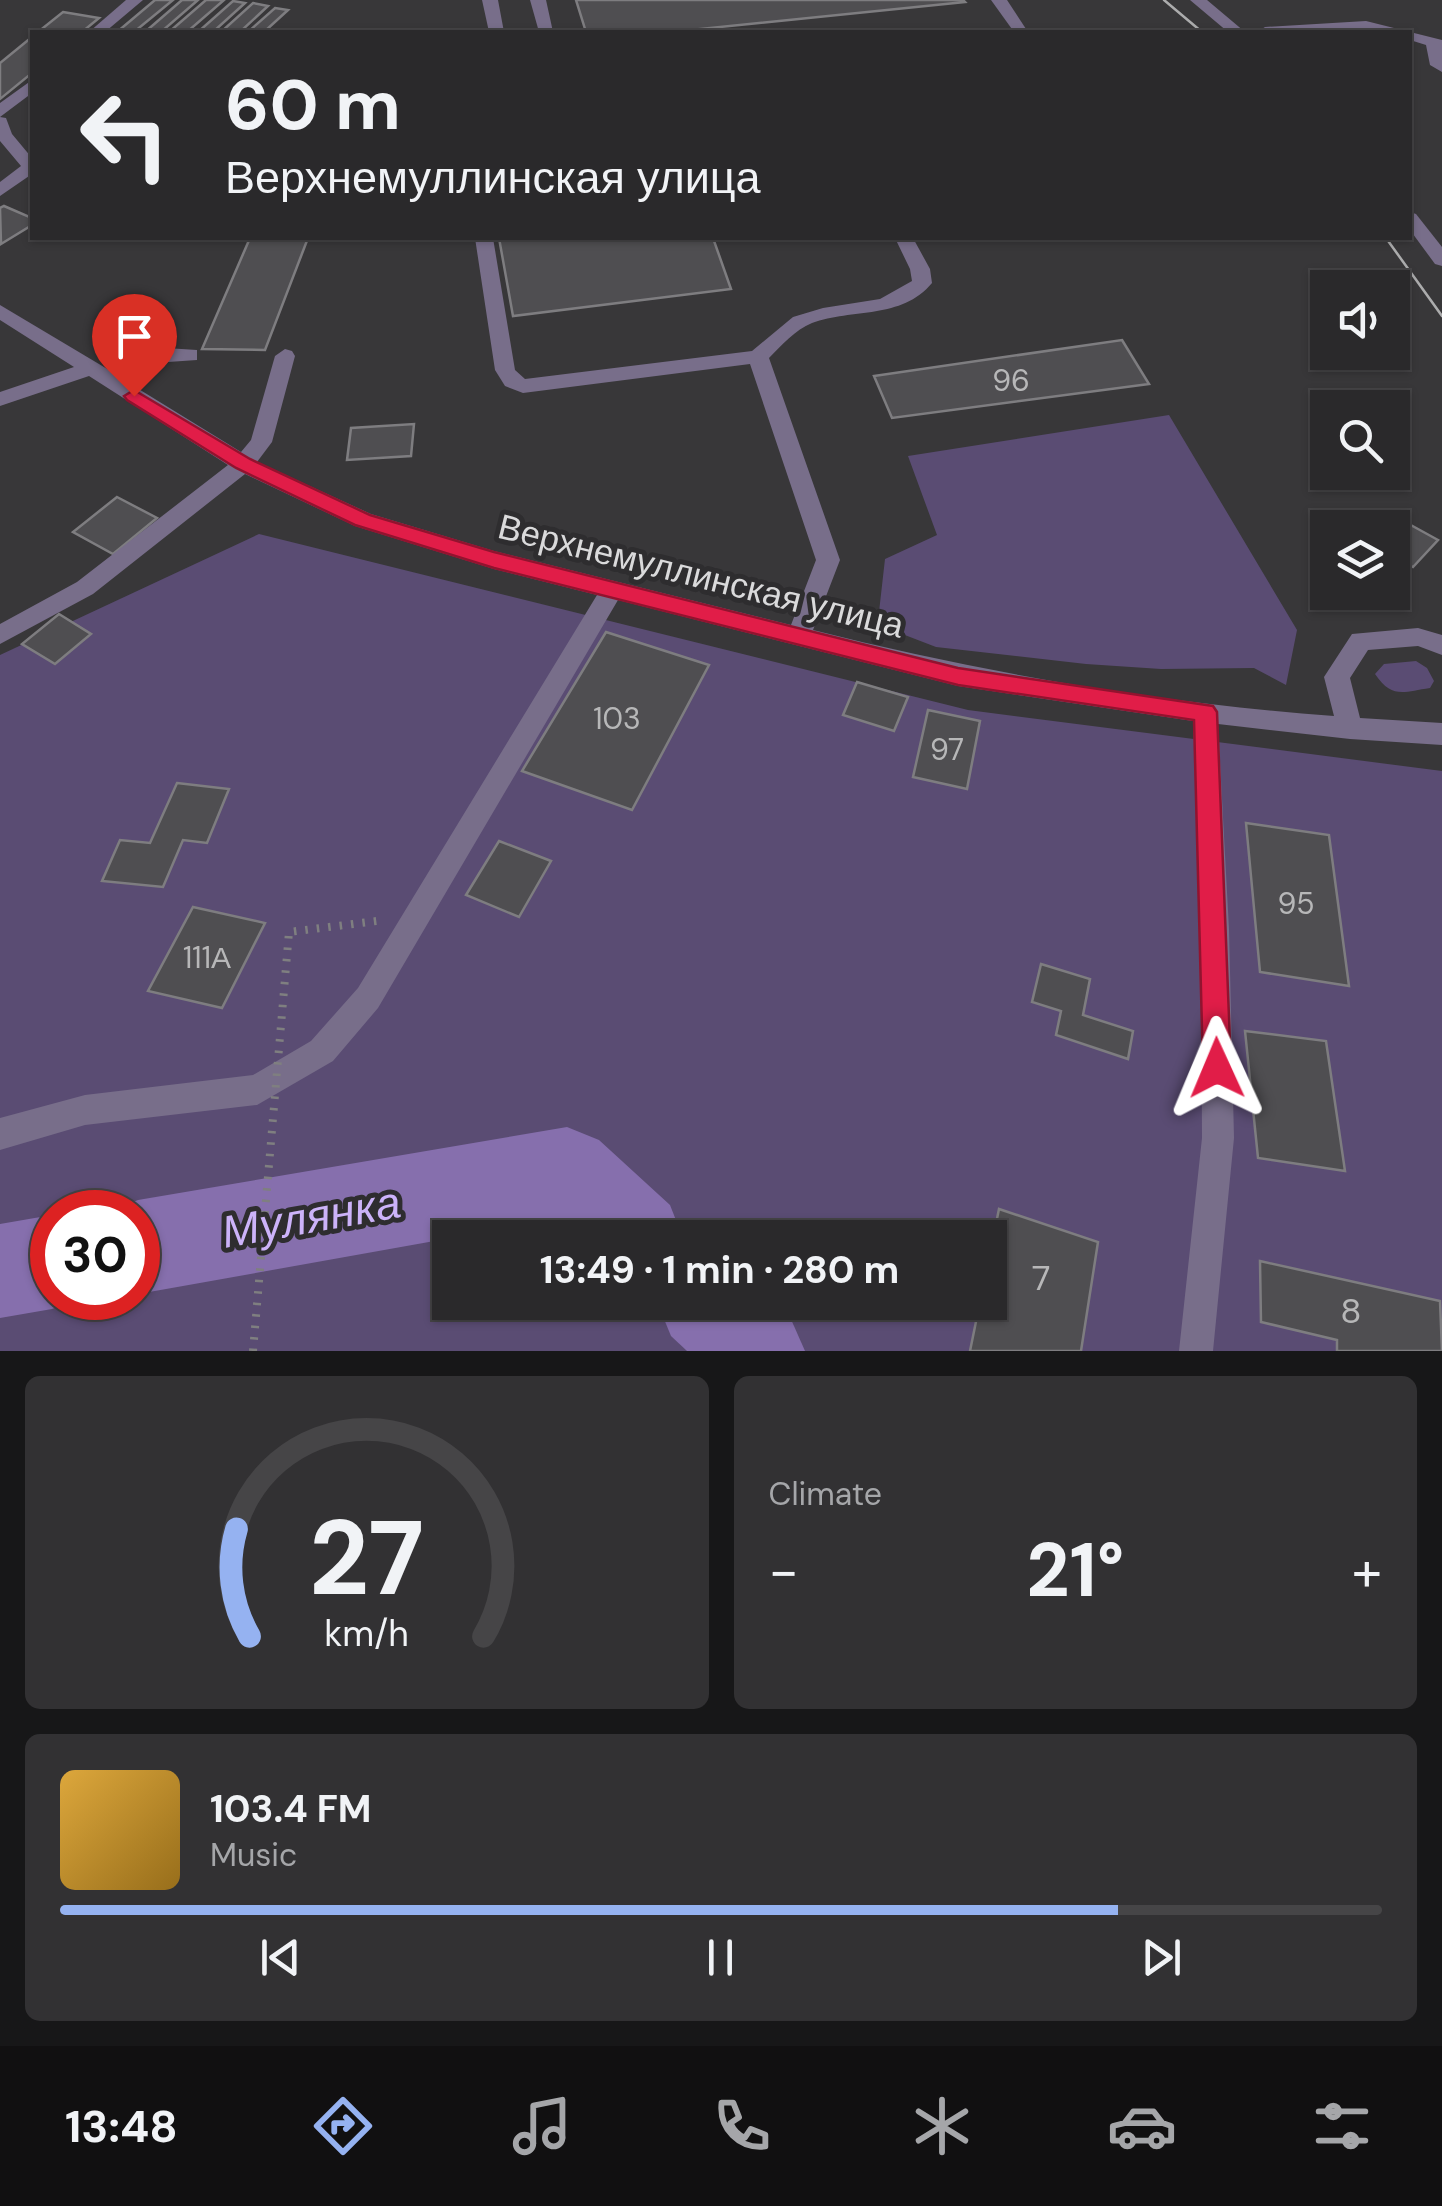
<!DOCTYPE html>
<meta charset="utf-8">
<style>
body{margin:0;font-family:"DM Sans",sans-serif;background:#323133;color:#f1f3f6;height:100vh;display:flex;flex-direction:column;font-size:38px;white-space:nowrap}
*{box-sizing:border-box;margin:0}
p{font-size:32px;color:#a5a6a9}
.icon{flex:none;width:55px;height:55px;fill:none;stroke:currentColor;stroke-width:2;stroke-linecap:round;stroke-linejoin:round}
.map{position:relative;height:1351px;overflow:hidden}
.drawer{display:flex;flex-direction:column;gap:25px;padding:25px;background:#171718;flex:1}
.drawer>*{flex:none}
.hud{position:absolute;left:30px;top:30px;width:1382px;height:210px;border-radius:0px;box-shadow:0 2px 8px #0004,0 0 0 2px #464547;background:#2a292b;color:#f1f3f6;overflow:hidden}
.buttons{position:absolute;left:1310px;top:270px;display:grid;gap:20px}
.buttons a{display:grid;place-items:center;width:100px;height:100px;border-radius:0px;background:#2a292b;box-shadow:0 2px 8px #0004,0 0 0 2px #464547;font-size:50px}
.speed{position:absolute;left:30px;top:1190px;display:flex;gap:20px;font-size:50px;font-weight:700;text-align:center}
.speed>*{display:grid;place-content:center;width:130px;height:130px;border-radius:50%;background:#2a292b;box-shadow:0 2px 8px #0004,0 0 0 2px #464547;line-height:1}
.speed .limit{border:15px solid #d22;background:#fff;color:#111}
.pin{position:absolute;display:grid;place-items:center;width:85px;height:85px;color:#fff;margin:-102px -42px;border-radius:50% 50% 50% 0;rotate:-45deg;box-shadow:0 0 10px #0007}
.pin .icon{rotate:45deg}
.me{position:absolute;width:110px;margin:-55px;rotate:359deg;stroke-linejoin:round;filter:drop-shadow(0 0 8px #0008)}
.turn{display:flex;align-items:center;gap:35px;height:210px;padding:0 30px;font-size:45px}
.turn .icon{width:130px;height:130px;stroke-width:2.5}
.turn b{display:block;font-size:70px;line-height:85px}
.big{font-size:75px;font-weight:700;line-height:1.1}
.drawer .widget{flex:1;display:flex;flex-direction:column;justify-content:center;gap:15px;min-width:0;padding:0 35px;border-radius:15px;background:#323133}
.drawer .dial{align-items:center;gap:0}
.dial svg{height:260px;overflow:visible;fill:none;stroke:#464547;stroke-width:7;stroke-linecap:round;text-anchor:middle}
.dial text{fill:#f1f3f6;stroke:none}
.song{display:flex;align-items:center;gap:30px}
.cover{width:120px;height:120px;border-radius:15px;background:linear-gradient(135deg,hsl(40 70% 55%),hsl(40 70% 35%))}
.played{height:10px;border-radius:5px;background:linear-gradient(90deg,#95b2f1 80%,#464547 80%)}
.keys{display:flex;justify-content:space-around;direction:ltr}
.heat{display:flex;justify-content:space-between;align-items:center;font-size:55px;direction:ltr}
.drawer .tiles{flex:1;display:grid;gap:25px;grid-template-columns:1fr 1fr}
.widget:last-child{grid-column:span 2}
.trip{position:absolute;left:432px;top:1220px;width:575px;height:100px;border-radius:0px;background:#2a292b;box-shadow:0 2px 8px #0004,0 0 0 2px #464547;font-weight:700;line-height:100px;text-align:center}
.tab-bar{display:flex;height:160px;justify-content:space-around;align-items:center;background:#111011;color:#a5a6a9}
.tab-bar .icon{width:70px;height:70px}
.tab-bar .selected{color:#95b2f1}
.tab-bar b{font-size:45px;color:#f1f3f6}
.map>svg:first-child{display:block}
</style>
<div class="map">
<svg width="1442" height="1351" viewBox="0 0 1442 1351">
<rect width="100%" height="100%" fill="#383739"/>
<g fill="#5a4c73" fill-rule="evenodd">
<path d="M1169,415l128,215 -11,55 -32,-17 -93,1 -75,-5 -150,-17 -39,-15 -18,-20 6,-53 52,-24 -29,-79z"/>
<path d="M259,534l709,176 474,61v580h-1442v-696zM52,1212h86v86h-86zM450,1238h540v64h-540z"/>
<path d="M1416,661l11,7 7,13 -4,7c-27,4 -38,11 -55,-14l9,-10z"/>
</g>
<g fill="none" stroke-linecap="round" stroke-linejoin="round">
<g fill="#866fad" fill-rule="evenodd">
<path d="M567,1127l32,13 71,65 13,33h-113l-18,-18 -414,74v-82h-29l29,-12z"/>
<path d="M52,1215v83h28l-28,11 -52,9v-94z"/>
<path d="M657,1302h118l15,15 15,34h-118l-16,-15z"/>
</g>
</g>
<g fill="#4f4e51" stroke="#7e7d80" stroke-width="2.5">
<path d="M155,0h18l-39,32h-17z"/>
<path d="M182,0h16l-37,32h-16z"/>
<path d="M206,0h18l-37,32h-18z"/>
<path d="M576,0h387l2,2 -294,30h-85z"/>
<path d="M233,1l12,2 -32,29h-15z"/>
<path d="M253,3l15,3 -28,26h-19z"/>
<path d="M275,8l13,2 -24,22h-16z"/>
<path d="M63,12l36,6 -17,14h-44z"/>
<path d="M32,37v36l-32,26v-36z"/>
<path d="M4,206l28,12v7l-31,19 -1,-36z"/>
<path d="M250,238h58l-43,112 -63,-1z"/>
<path d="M499,238h214l18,51 -218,27z"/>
<path d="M1122,340l27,44 -257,34 -18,-42z"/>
<path d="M414,424l-3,32 -64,4 4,-32z"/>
<path d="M117,497l40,21 -44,36 -40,-22z"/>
<path d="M1398,518l40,22 -25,27 -21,-11 -2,-28z"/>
<path d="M59,614l32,20 -36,30 -33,-20z"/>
<path d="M606,632l103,33 -77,145 -110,-39z"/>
<path d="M857,682l51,15 -14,34 -51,-16z"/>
<path d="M928,710l52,11 -13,68 -54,-12z"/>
<path d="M177,783l52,6 -22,54 -24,-3 -20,47 -61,-6 18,-41 30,3z"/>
<path d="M1246,823l83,12 20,151 -89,-14z"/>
<path d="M499,841l52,20 -32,56 -53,-22z"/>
<path d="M193,907l72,16 -43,85 -74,-17z"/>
<path d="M1041,964l49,15 -7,36 50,16 -5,28 -72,-24 5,-24 -29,-9z"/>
<path d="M1245,1031l81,10 19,130 -87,-13z"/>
<path d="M999,1209l99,33 -17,109h-111l10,-49h10v-49z"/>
<path d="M1260,1261l180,40 2,50h-105v-11l-76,-18z"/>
</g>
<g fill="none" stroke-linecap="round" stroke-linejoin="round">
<g fill="#786e8a" fill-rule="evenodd">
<path d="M126,0h17l-38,32h-16z"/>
<path d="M482,0h16l6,32h-15z"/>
<path d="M530,0h16l7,32h-14z"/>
<path d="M991,0h16l21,32h-14z"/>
<path d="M1190,0h17l38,32h-17z"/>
<path d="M1366,21l76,19v32l-12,-7 -4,-20 -16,-5v-8h-153l8,-5z"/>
<path d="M32,80v13l-32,24 6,1 6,16 20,24v16l-32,22v-14l21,-16 -21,-25v-38z"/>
<path d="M1410,212l6,2 26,33v19l-7,-2 -25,-34z"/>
<path d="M475,238h18l22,132 10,9 227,-28 41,-34 30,-9 57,-9 32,-18 -2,-12 -15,-31h18l17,31 2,14c-31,37 -79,25 -120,40 -17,7 -30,22 -43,35l71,202 -27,70c171,43 346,73 521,86l-10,-39 28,-43 66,-6 24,7v20l-24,-9 -50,4 -18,28 10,40 82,5v22l-92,-6 -132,-15 11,205 5,209 -21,213h-34l23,-213 -1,-209 -8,-208 -235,-35 -340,-86 -240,408 -45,53 -76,44 -172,20 -85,25v-32l85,-23 168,-20 58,-34 47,-53 239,-393 -103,-26 -139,-43 -110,-52 -152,120 -93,50v-20l77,-42 151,-117 -139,-89 -89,30v-14l74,-25 -74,-47v-15l109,65 57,-22 31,2v10l-29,2 -44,18 117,72 10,-12 24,-84 10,-7 7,2 3,5 -23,86 -15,20 114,52 123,37 297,74 25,-65 -66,-196 -227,29 -18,-7 -10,-16z"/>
</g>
<g stroke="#acacad" stroke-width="2.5">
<path d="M1164,0l38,32"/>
<path d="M1386,238l56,78"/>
</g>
<path stroke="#7f7f80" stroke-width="8" stroke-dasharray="2.5 9" stroke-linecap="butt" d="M253,1351l36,-419 88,-11"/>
</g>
<path fill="#e11d48" stroke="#92132f" stroke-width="2.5" d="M134,390l116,69 120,56 124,37 464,116 255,38 4,6 14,356 -4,10 -10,4 -10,-4 -4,-10 -9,-348 -236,-35 -464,-117 -139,-43 -119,-57 -109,-68 -3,-4z"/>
<g text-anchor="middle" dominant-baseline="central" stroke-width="10" stroke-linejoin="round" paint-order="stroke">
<g font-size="30" fill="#b7b7b8">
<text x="1011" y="380">96</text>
<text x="617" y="718">103</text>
<text x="947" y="749">97</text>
<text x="1296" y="903">95</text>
<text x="207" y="957">111А</text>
</g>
<g font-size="35" fill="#dadadb" stroke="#2e2d2f">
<text transform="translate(701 576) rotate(14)">Верхнемуллинская улица</text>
</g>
<g font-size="35" fill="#b7b7b8">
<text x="1041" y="1278">7</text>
<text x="1351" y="1311">8</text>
</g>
<g font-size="45" font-style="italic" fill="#ccb3f9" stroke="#2e2d2f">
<text transform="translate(311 1217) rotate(-10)">Мулянка</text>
</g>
</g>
</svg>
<div class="buttons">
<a><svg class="icon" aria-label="sound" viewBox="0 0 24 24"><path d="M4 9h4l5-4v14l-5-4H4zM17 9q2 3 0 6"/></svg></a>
<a><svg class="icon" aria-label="search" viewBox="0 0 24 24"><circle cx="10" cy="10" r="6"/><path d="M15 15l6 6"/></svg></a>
<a><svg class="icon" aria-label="layers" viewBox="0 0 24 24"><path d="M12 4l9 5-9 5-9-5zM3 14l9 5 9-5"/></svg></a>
</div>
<div class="speed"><div class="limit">30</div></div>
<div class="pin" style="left:134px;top:396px;background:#d93025"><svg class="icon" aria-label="arrive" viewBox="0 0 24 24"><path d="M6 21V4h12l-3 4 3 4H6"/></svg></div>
<svg class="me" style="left:1217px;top:1068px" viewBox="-20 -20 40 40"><path d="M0-17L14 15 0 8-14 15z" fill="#e11d48" stroke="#fff" stroke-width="4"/></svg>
<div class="trip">13:49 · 1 min · 280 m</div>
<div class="hud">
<div class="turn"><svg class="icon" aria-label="left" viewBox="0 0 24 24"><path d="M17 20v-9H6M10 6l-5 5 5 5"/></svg><div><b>60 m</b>Верхнемуллинская улица</div></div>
</div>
</div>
<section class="drawer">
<div class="tiles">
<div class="widget dial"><svg viewBox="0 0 100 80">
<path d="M14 69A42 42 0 1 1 86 69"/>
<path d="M14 69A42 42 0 0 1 10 36" stroke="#95b2f1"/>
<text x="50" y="56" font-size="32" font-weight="700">27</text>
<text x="50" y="72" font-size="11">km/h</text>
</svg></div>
<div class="widget"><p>Climate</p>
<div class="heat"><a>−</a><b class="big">21°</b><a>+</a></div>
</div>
<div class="widget">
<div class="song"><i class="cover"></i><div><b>103.4 FM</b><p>Music</p></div></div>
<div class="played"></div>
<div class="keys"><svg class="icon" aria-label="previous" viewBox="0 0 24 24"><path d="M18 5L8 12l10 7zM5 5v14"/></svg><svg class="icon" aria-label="pause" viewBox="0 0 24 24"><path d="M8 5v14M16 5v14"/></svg><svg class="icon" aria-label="next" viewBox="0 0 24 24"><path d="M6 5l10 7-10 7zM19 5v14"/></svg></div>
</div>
</div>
</section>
<nav class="tab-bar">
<b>13:48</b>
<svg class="icon selected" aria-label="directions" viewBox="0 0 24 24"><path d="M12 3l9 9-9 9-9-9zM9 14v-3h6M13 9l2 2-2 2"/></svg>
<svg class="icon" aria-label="music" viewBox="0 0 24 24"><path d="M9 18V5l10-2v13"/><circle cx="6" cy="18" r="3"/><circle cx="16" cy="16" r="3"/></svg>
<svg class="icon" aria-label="phone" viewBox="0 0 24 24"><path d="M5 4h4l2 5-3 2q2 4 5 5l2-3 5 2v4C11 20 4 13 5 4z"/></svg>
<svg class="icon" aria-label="climate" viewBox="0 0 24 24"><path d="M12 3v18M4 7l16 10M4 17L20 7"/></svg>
<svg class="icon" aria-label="car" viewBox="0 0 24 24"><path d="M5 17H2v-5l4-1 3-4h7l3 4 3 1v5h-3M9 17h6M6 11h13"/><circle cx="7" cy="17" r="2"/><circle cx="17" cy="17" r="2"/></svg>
<svg class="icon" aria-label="filters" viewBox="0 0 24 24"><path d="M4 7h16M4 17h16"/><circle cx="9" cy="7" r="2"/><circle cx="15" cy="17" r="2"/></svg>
</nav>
